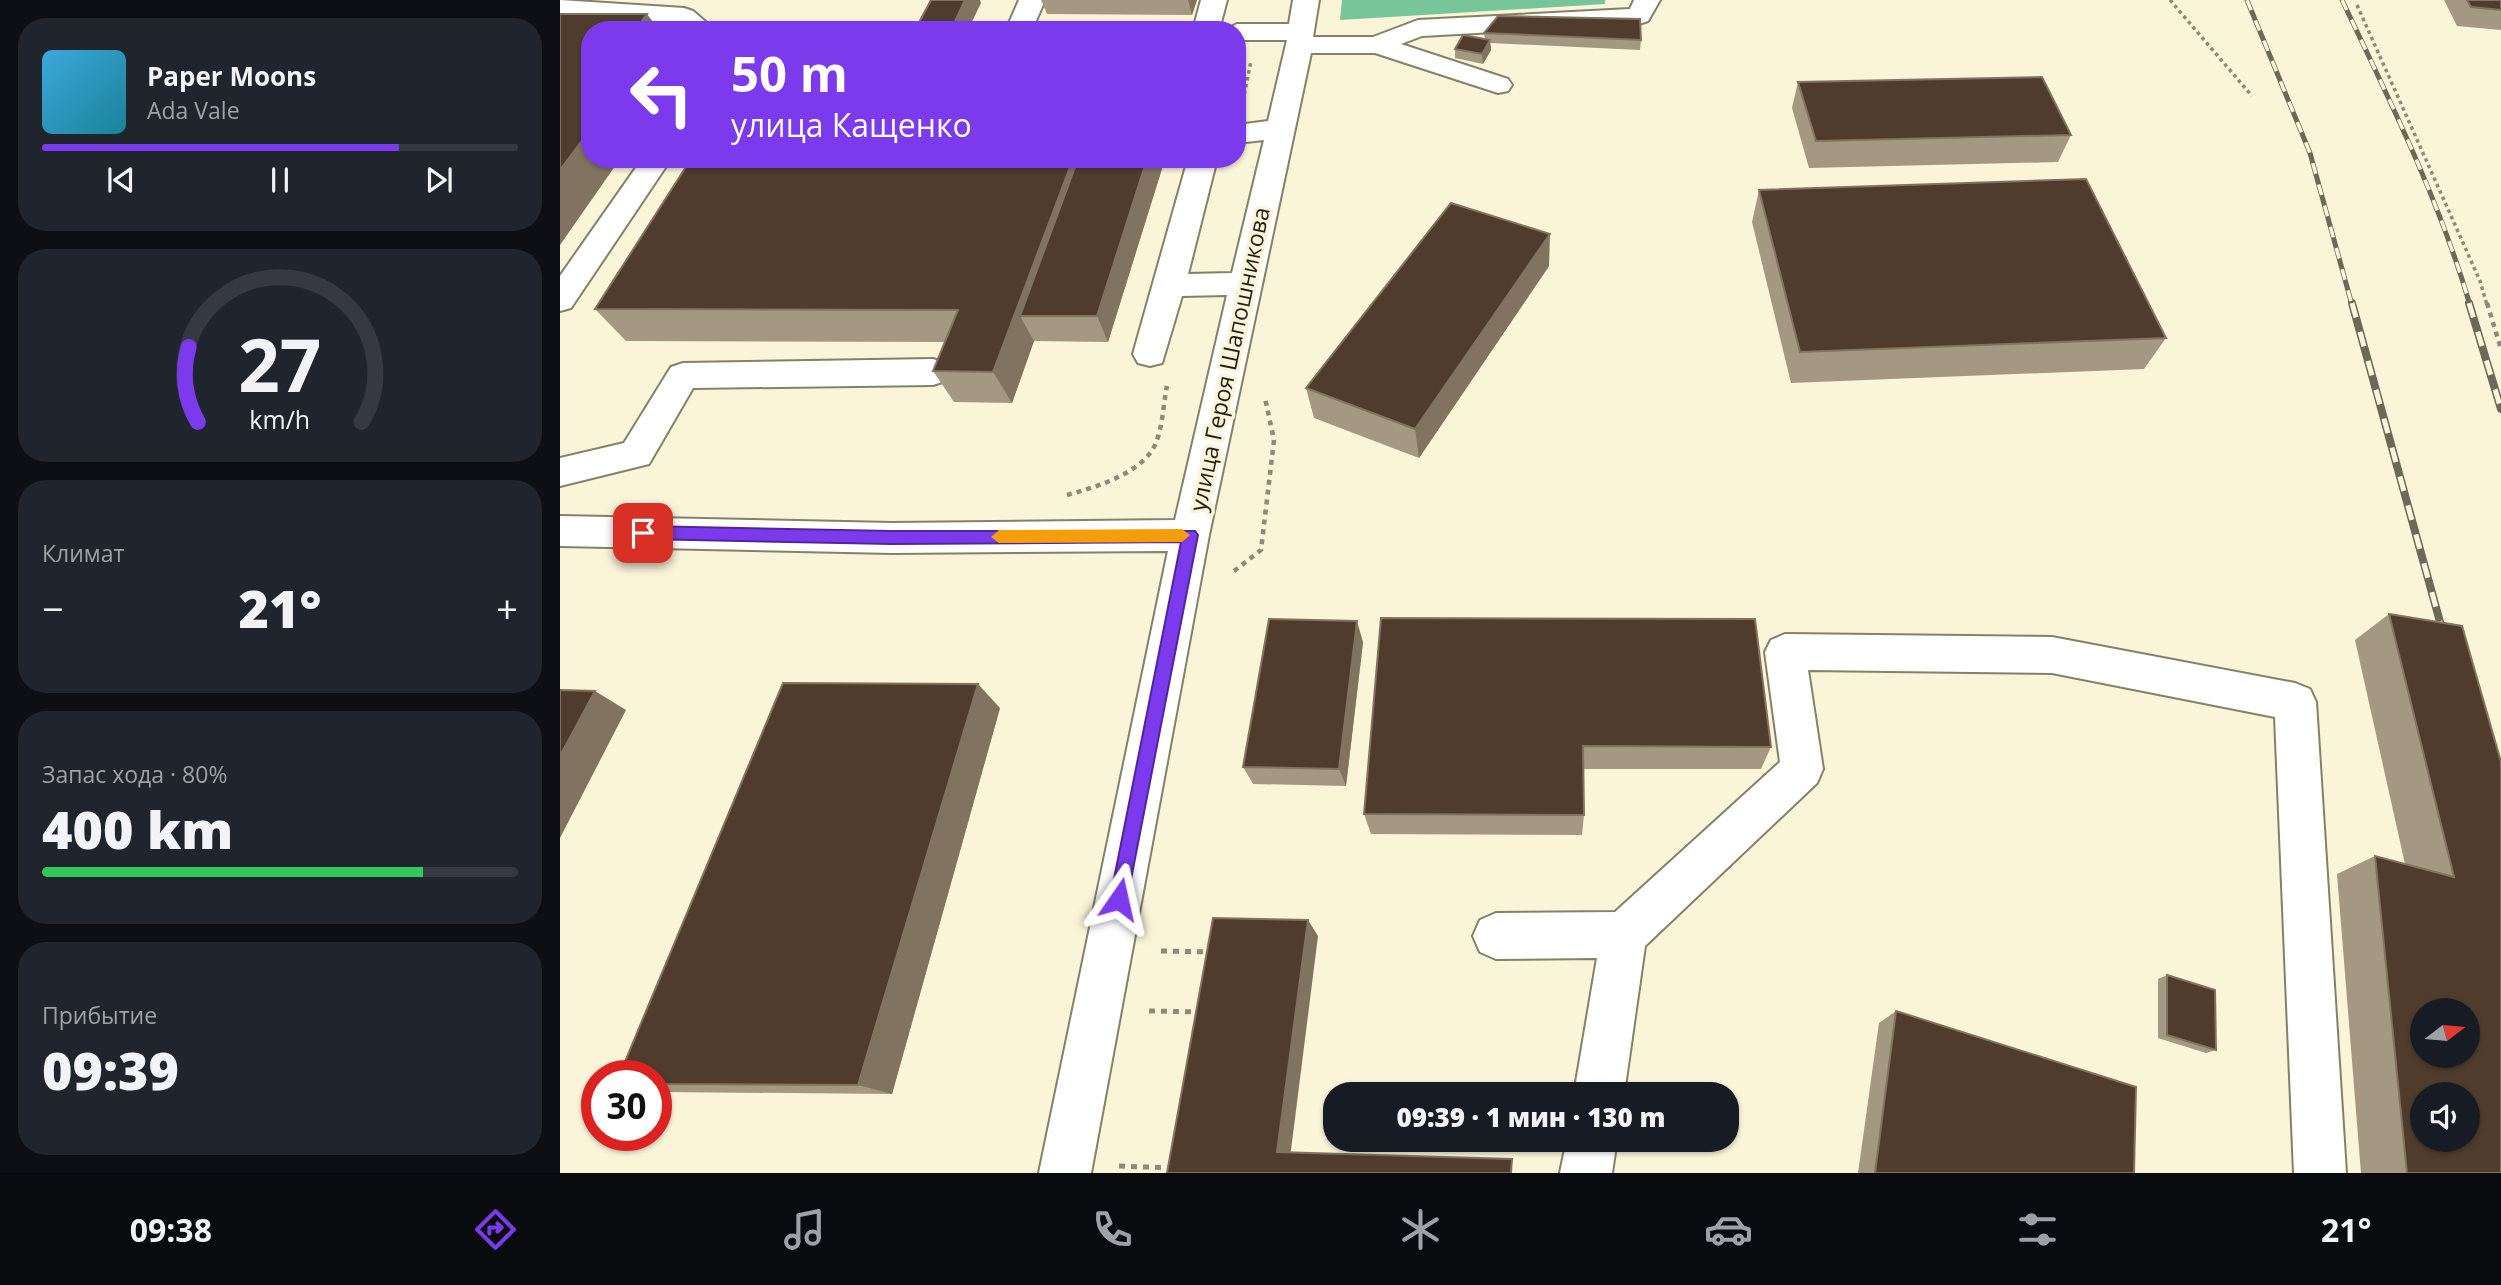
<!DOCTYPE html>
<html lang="ru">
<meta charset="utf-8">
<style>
body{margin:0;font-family:"Open Sans",sans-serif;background:#20242c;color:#f1f3f6;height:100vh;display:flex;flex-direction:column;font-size:26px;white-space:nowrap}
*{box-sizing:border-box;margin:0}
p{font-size:23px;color:#9ea1a6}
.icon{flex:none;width:38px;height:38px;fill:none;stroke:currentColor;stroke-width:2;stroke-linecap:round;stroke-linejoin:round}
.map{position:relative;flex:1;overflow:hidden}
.panel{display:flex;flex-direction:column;gap:18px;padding:18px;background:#0d0f14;width:560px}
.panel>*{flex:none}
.top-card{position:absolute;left:21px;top:21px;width:665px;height:147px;border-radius:28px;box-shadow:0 2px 5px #0004;background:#7c3aed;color:#fff;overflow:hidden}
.needle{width:46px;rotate:74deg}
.controls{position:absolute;left:1850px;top:998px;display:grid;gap:14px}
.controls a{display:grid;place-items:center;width:70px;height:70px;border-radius:50%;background:#171b24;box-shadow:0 2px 5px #0004;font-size:35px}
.speed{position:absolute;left:21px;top:1060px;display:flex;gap:14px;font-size:35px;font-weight:700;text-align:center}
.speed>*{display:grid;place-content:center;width:91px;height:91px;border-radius:50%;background:#171b24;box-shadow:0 2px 5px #0004;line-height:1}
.speed .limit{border:10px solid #d22;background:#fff;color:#111}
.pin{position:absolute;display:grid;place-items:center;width:60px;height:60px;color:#fff;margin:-30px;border-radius:14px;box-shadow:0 4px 10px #0006}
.me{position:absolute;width:77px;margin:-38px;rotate:11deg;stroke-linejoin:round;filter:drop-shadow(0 0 5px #0008)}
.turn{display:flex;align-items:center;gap:24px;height:147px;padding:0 35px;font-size:32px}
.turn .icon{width:91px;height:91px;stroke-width:2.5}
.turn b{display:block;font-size:49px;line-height:60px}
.big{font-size:52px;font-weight:800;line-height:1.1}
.panel .tile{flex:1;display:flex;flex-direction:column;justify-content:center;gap:10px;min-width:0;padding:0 24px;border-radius:28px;background:#20242c}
.panel .dial{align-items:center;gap:0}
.dial svg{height:182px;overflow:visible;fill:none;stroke:#363941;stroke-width:7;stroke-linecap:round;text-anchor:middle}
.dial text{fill:#f1f3f6;stroke:none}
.song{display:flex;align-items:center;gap:21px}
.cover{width:84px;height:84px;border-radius:10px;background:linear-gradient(135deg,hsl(200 70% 55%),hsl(190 70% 35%))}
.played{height:7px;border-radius:4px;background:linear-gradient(90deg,#7c3aed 75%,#363941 75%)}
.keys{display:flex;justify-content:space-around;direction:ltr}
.heat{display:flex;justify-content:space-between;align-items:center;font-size:38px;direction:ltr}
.charge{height:10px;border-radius:5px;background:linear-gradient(90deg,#34c759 80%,#363941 0)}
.trip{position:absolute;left:763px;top:1082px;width:416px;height:70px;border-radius:28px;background:#171b24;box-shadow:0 2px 5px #0004;font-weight:800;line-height:70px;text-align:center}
.dock{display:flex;height:112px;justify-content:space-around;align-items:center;background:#090b0e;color:#9ea1a6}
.dock .icon{width:49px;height:49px}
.dock .on{color:#7c3aed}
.dock b{font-size:32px;color:#f1f3f6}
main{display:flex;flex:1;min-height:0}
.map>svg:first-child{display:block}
</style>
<main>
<section class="panel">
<div class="tile">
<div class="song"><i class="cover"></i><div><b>Paper Moons</b><p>Ada Vale</p></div></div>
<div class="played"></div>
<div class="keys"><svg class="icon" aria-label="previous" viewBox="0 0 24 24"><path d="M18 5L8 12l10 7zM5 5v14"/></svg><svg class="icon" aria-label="pause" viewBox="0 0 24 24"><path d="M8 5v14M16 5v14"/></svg><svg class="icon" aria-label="next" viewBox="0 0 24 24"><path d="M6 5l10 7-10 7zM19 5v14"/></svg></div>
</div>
<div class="tile dial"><svg viewBox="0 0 100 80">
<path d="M14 69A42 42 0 1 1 86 69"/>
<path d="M14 69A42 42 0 0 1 10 36" stroke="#7c3aed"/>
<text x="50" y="56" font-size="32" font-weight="700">27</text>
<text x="50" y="72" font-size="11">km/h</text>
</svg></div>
<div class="tile"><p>Климат</p>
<div class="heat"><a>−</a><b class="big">21°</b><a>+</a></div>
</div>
<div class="tile"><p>Запас хода · 80%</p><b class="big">400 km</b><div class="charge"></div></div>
<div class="tile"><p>Прибытие</p><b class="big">09:39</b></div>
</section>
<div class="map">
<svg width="1941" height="1173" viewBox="0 0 1941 1173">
<rect width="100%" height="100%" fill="#faf4d9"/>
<path fill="#79c59a" d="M782,0h263v4l-265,16z"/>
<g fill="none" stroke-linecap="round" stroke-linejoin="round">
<defs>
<g id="minor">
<path d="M0,0l124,8 9,3 22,19h-30l-8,-7 -117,-7z"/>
<path d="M459,0h26l-13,30h-26z"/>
<path d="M641,0h26l-8,30h-26z"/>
<path d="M733,0h26l-6,37h60l45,-17 212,-11 4,-9h26l-12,21 -9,3 -217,12 -21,8 107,35 4,6 -4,6 -10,2 -123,-40h-64l-102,482 -118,638h-52l129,-622 -276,2 -332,-7v-30l332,7 283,-3 52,-225 -45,1 -20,67 -12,3 -12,-3 -5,-9 55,-195h29l-29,115 44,-1 32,-133 -27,3v-18l31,-4 19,-81h-50v-10h-12l12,-6h52z"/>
<path d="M82,159h29l-100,149 -11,3v-35z"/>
<path d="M373,359l12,4 5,9 -5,9 -12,4 -240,3 -44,76 -89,22v-28l64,-15 47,-76 12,-4z"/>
<path d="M1225,634l267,3 243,46 15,6 6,13 30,471h-52l-19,-456 -223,-44 -244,-3 15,99 -6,14 -172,163 -21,148h-50l23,-136 -101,1 -16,-7 -7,-16 7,-16 16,-7 119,-1 165,-150 -15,-110 6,-12z"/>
<path d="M1007,1139h50l-5,34h-52z"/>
</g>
</defs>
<use href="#minor" stroke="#858068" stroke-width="4"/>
<g stroke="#8e8a77" stroke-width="3.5" stroke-dasharray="3.5 3.5" stroke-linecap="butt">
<path d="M1610,0l82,96"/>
<path d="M1797,5l123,276 7,24"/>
<path d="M683,101l8,-40"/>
</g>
<g stroke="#8e8a77" stroke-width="4.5" stroke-dasharray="5 5" stroke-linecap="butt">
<path d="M1927,303l14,46"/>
<path d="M507,495c29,-8 74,-21 88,-50 8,-18 8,-40 12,-59"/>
<path d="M674,571l27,-21 13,-110 -9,-42"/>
</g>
<g stroke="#8e8a77" stroke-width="5" stroke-dasharray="6 6" stroke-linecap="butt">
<path d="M601,951l52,1"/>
<path d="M589,1011l50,1"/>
<path d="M559,1166l54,2"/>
</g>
<use href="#minor" fill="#fff" fill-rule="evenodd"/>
<defs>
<g id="rail-far1">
<path d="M1687,0l63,153 42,152"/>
<path d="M1782,0c47,99 97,199 128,305"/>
</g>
<g id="rail">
<path d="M1792,303l93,337"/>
<path d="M1909,303l32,106"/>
</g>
</defs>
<use href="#rail-far1" stroke="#6d6959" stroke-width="5"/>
<use href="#rail" stroke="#6d6959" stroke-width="8"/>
<use href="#rail-far1" stroke="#faf4d9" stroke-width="3.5" stroke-dasharray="11" stroke-linecap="butt"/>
<use href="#rail" stroke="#faf4d9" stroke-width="5" stroke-dasharray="15" stroke-linecap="butt"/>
</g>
<g fill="#a49883">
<path d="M481,0h156l-5,15 -145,-1z"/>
<path d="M1884,0h57v30l-44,-4z"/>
<path d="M924,33l157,7 -1,10 -150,-7 1,7 -8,14 -28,-6v-9l30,-10z"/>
<path d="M1238,82l273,53 -13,27 -249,6 -17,-60z"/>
<path d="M605,159l-57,183 -74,-1 -22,62 -58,-1 -21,-31 12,-29 -319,-1 -31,-32z"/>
<path d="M1199,190l407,148 -22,31 -353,14 -39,-161z"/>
<path d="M989,266l-130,192 -105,-40 -8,-30z"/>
<path d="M1829,614l112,148v411h-140l-24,-299 38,-18 30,8 -50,-224z"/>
<path d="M821,618l390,129 -10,22h-178l1,46 -2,20 -211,-1 -7,-20z"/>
<path d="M803,642l-17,144 -93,-2 -10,-17z"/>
<path d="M440,708l-108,386 -230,-2 -6,-1v-15z"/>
<path d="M1607,975l49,75 -10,3 -48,-15v-59z"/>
<path d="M1336,1011l238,162h-276l21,-150z"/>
</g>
<g fill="#827361">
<path d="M405,0h15l1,3 -13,27h-17z"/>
<path d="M628,0h9l-5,15z"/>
<path d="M87,14l12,16h-24z"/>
<path d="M930,40l1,10 -8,14 -1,-10z"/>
<path d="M30,130v29h30l-60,86v-75z"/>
<path d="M513,159h26l-79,157 14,25 -22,62 -19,-31z"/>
<path d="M587,159h18l-57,183 -11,-26z"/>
<path d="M990,234l-1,32 -130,192 -4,-29z"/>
<path d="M797,621l6,21 -17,144 -7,-17z"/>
<path d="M418,684l22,24 -108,386 -34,-9z"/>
<path d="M35,691l31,19 -66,128v-82z"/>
<path d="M748,920l10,16 -28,222 -13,-6z"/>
</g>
<g fill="#4f3c2d" stroke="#827361" stroke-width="2" fill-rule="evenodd">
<path d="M371,0h34l-14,30h-36z"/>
<path d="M1907,0h34v10l-30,-3z"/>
<path d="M0,14h87l-12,16h-45v100l-30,40z"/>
<path d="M938,16l142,3 1,21 -157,-7z"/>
<path d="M903,35l27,5 -8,14 -27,-5z"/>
<path d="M1482,77l29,58 -255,6 -18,-59z"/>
<path d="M131,159h382l-80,213 -60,-1 25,-61 -363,-1z"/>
<path d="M518,159h69l-50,157h-77z"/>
<path d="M1526,179l80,159 -366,14 -41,-162z"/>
<path d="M891,203l99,31 -135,195 -109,-41z"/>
<path d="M1829,614l73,12 39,136v411h-94l-32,-317 79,21zM1862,1010h46v45h-46zM1862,1094h46v45h-46z"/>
<path d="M821,618l374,1 16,128 -188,-1 1,69 -220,-1z"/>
<path d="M709,619l88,2 -18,148 -96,-2z"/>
<path d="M223,683l195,1 -120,401 -202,-1v-8h-37z"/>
<path d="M0,690l35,1 -35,65z"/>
<path d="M653,918l95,2 -31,232 235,7 -1,14h-344z"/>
<path d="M1607,975l48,15 1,60 -49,-15z"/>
<path d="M1336,1011l240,76 -2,86h-259z"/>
</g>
<path fill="#7c3aed" stroke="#51269a" stroke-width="2" d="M83,526l249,5h303l3,4 -72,370 -7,3 -7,-3 -2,-6 71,-357 -289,2 -249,-5 -8,-6z"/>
<path fill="#f59e0b" d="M622,529l8,6 -8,7 -183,1 -8,-6 8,-7z"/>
<g text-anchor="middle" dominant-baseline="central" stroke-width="7" stroke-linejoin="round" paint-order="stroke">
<g font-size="23" fill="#211f15" stroke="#faf4d9">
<text transform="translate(669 359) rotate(-78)">улица Героя Шапошникова</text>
</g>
</g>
</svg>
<div class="controls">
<a><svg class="needle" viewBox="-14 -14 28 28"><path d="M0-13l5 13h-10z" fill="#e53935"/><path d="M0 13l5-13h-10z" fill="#9ea1a6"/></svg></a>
<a><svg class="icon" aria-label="sound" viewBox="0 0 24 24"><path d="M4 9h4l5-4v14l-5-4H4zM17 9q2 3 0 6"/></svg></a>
</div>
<div class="speed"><div class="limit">30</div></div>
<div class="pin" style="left:83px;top:533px;background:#d93025"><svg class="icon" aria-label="arrive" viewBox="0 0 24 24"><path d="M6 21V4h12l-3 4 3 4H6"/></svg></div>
<svg class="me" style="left:559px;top:899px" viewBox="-20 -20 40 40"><path d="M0-17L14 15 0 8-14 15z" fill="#7c3aed" stroke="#fff" stroke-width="4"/></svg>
<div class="trip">09:39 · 1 мин · 130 m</div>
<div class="top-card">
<div class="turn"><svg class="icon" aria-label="left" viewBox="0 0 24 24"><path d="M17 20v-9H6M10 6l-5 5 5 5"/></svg><div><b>50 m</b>улица Кащенко</div></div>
</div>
</div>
</main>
<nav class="dock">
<b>09:38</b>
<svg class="icon on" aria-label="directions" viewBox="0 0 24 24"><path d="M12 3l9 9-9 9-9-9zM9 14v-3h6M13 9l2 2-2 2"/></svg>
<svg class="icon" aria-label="music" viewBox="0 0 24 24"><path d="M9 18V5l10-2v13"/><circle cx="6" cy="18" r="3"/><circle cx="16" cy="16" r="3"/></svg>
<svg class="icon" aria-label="phone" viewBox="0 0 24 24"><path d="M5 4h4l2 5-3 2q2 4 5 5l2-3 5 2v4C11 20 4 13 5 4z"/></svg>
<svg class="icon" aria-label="climate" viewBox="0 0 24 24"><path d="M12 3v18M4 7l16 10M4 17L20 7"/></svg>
<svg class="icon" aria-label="car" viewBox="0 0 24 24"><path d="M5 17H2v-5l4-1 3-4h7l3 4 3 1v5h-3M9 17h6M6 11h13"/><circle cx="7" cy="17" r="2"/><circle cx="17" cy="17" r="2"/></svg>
<svg class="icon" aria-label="filters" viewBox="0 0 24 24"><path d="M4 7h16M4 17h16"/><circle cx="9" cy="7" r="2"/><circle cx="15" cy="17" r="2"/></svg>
<b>21°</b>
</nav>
